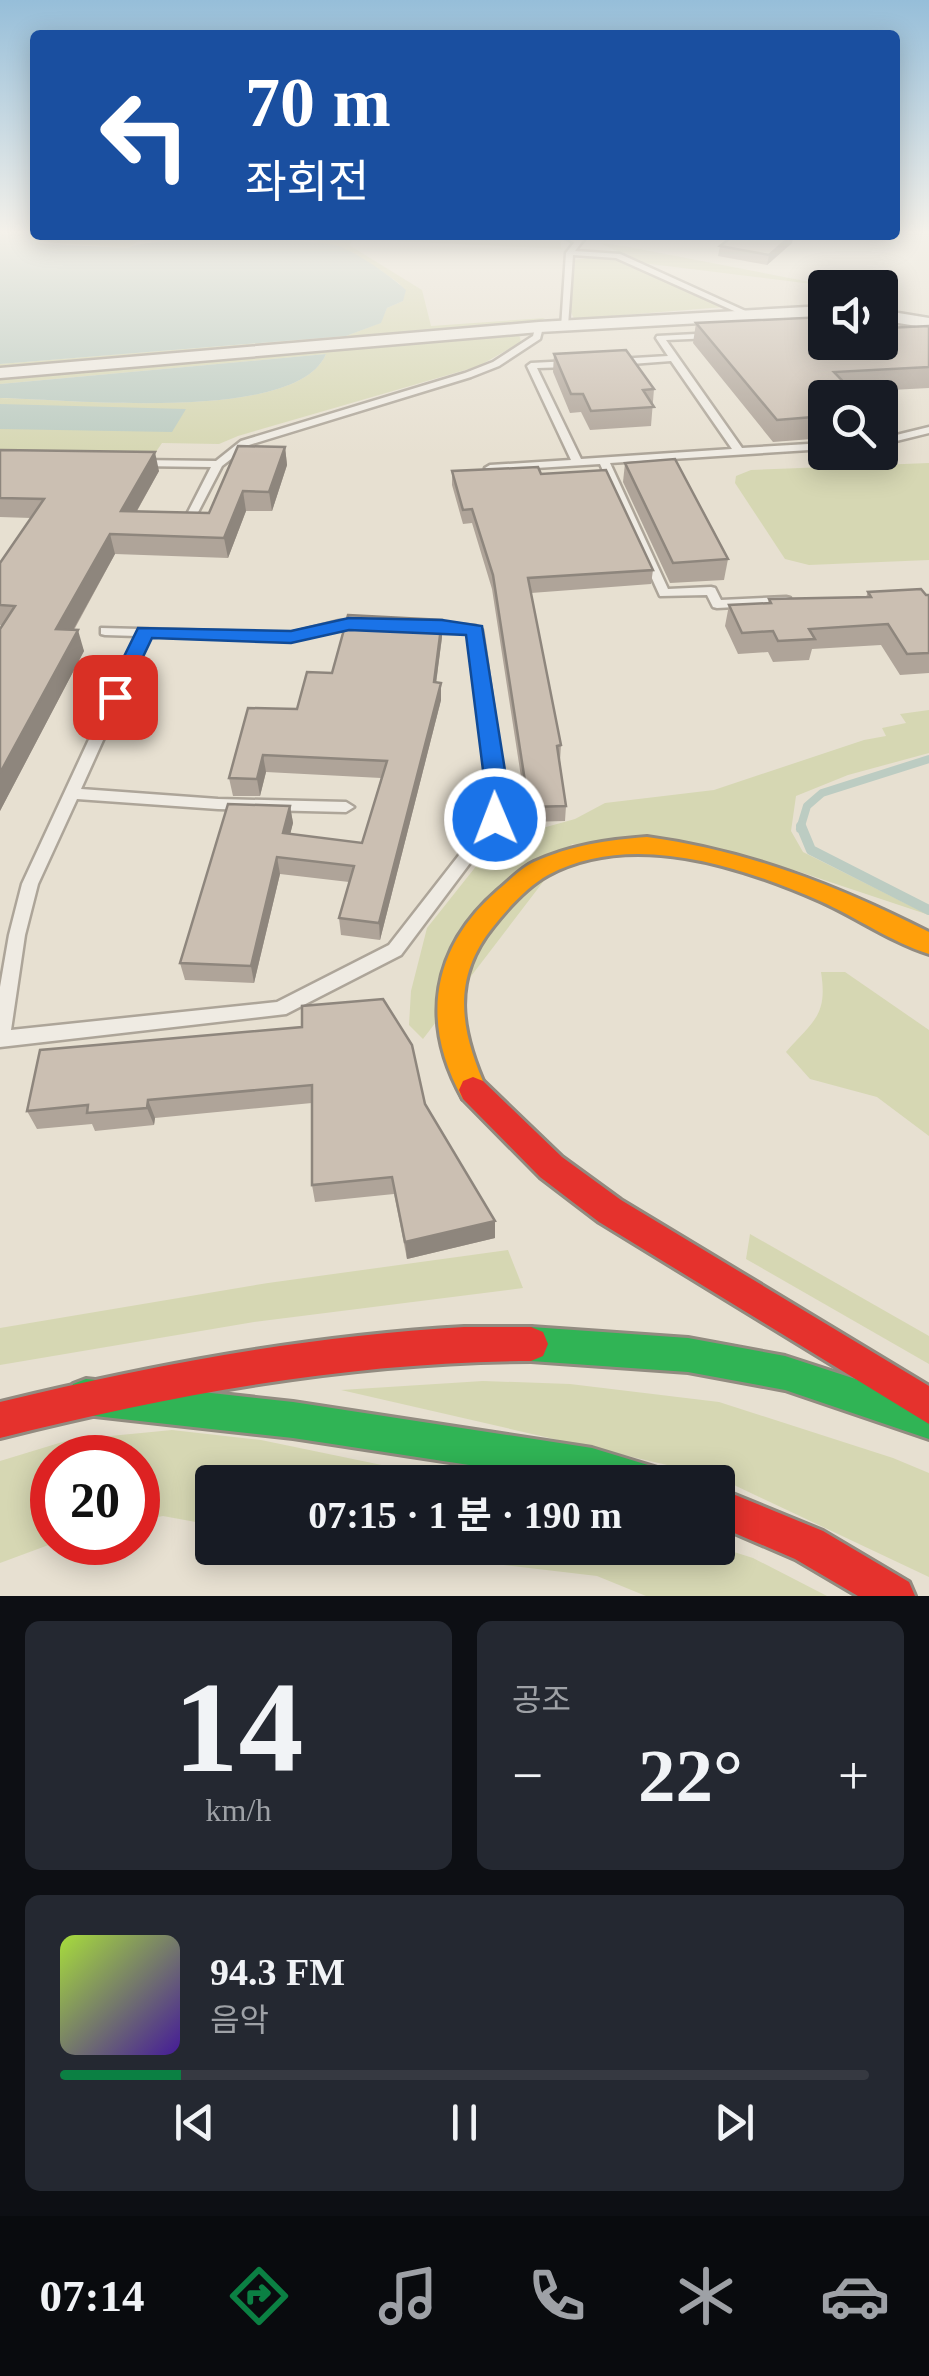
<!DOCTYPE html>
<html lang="ko">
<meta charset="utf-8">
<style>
body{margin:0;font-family:"Times New Roman","Noto Sans KR",serif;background:#242831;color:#f1f3f6;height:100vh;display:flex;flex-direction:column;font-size:38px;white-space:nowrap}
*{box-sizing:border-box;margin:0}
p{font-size:32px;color:#9ea1a6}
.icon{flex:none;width:55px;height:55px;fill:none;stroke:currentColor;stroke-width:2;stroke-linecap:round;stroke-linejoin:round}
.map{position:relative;height:1596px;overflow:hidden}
.details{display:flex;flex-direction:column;gap:25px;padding:25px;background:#0d0f14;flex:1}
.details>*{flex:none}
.hud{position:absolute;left:30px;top:30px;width:870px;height:210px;border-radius:10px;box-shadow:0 5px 25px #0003;background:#1a4fa0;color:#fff;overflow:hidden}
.fabs{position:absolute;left:808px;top:270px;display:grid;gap:20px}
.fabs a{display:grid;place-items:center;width:90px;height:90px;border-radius:10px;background:#171b24;box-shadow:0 5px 25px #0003;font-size:50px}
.speed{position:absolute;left:30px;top:1435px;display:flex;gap:20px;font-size:50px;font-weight:700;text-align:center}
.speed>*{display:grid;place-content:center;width:130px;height:130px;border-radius:50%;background:#171b24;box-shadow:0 5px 25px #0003;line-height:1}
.speed .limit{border:15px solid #d22;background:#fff;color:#111}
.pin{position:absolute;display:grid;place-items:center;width:85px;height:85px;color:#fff;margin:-42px;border-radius:20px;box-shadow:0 5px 15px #0006}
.me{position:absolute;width:110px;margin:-55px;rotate:359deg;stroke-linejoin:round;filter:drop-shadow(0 0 8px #0008)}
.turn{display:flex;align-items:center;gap:35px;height:210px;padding:0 50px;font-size:45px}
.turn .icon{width:130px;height:130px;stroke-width:2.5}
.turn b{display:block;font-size:70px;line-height:85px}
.big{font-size:75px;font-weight:700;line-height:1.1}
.details .card{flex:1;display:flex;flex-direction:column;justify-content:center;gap:15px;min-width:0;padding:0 35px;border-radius:15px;background:#242831}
.details .dial{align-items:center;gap:0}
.dial b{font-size:130px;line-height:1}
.song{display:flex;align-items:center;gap:30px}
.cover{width:120px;height:120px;border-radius:15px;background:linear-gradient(135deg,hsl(80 70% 55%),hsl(260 70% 35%))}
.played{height:10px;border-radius:5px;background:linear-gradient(90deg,#0b8043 15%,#363941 15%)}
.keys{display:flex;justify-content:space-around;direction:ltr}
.heat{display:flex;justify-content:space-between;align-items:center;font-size:55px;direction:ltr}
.details .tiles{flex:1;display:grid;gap:25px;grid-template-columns:1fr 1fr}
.card:last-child{grid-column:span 2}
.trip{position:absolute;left:195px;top:1465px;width:540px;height:100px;border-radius:10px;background:#171b24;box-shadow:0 5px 25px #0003;font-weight:700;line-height:100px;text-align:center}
.tabs{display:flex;height:160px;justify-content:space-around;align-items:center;background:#090b0e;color:#9ea1a6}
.tabs .icon{width:70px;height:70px}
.tabs .current{color:#0b8043}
.tabs b{font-size:45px;color:#f1f3f6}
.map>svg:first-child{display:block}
</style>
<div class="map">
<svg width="929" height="1596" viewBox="0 0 929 1596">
<rect width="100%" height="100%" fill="#e7e0d1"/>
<g fill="#d6d7b3">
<path d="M48,235h395l118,6v8l-207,-10 -5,6 73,45 9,36 114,-8 -8,4 -537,47v-5l346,-28 34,-13 7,-15 16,-7 -3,-17 -23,-16 -63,-27 -125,-3 -51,3 -10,7 -96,-7z"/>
<path d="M600,243l24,3 212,41 -194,-24z"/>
<path d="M599,256l16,2 109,49 -150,12 -4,-9 5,-50z"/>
<path d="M519,334l2,8 -42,24 -241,70 -19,8 -57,-1 -11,16 -151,-3v-58c67,1 297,26 326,-44l-326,30v-8z"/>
<path d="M929,463v97l-120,5 -24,-6 -50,-76 1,-7 15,-6z"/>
<path d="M929,710v43l-81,22 -52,21 -5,35 12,21 126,63 -135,-45 -222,-26 -149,195 -14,-14 2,-34 16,-63 54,-68 29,-23 65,-18 30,-16 109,-13 150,-50 22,-4 -4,-8 24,-5 -6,-9z"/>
<path d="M821,972h24l84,58v106l-52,-39 -67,-18 -24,-27c27,-31 42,-36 35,-80z"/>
<path d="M750,1234l179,102v28l-183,-105z"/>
<path d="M508,1250l15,38 -269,34 -254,43v-37l268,-45z"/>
<path d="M483,1381l87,3 149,18 174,56 36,15v104l-214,-101 -374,-86z"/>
<path d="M172,1430l89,10 203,42h-252v43l-49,-9 -25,5v-63h-86l2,85 -54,20v-102l69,-21z"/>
<path d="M718,1547l35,11 74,38h-181l-49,-20 -237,-28z"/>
</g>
<g fill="#bcccc2">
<path d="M0,231l48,4 -14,6 12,3 82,4c19,-12 180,-10 207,-3 19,5 57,32 71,45l-3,11 -16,7 -6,15 -35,13 -346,28z"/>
<path d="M326,354c-29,70 -258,45 -326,44v-14z"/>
<path d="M0,404l186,5 -14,23 -172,-3z"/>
</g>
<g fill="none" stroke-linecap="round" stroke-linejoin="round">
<path stroke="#bcccc2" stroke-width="8" d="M800,829l7,-23 15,-13 107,-34"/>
<path stroke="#bcccc2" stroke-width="10" d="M801,826l10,24 118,60"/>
<defs>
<g id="lane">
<path d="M580,235h7l-12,16 45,3 130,59 -7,2 -127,-57 -43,-3 -5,71 -7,2 5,-75z"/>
<path d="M536,325l7,2 -3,12 -41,27 -28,11 -222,68 -27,21 -27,52 -9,-2 25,-49 -74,-1 -5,-3 5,-3 79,1 25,-20 224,-68 28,-11 40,-26z"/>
<path d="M715,333l1,2 -4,3 -46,2 76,108 83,-5v6l-215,14 58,126 43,-2 4,1 6,12 65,-3 4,1v6l-73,4 -4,-1 -6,-12 -47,1 -60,-132 -110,7 -5,-3 5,-3 81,-5 -44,-94 4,-3 39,-2 4,3 -4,3 -33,1 44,91 151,-10 -61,-88 -53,4 -4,-3 4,-3 50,-3 -12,-18 1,-2z"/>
<path d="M929,427v6l-49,12v-6z"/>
<path d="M363,620l4,1v6l-28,2 -48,12 -141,-5 -69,153 137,10 128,3 8,5 -8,5 -128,-3 -141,-10 -39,85 -13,51 -14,95 266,-28 112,-57 99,-127 3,-16 -21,-169 -49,-4 -6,-4 6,-4 55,5 6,4 25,172 -7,21 -99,132 -115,59 -286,33v-60l9,-52 13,-51 115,-248 -32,-1 -4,-1v-6l190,5 48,-12z"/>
</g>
<g id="street">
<path d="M560,235h18l6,5 -7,4z"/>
<path d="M825,306v10l-286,16 -539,46v-10l539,-46z"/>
<path d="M880,310l49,8v10l-49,-8z"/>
</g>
<g id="fast">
<path d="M531,1327l157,11 97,18 144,47v36l-144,-49 -97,-18 -157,-11 -12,-5 -5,-12 5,-12z"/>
<path d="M86,1379l207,23 299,46 69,21 6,13h-87l-287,-44 -207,-23 -13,-5 -5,-13 5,-13z"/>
</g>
<path id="slow" d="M647,837c102,14 191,49 282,95v22c-38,-12 -73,-37 -109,-53 -80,-35 -189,-71 -272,-26 -20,11 -41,34 -55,52 -43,53 -32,106 -6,163l-4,9 -10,4 -10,-4c-43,-76 -32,-151 35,-209 11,-9 23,-22 36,-28 38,-17 73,-22 113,-25z"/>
<g id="jam">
<path d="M473,1077l10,4 79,76 59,43 308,186v38l-330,-202 -59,-45 -77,-78 -4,-9 4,-9z"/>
<path d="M464,1327h67l12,5 5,12 -5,12 -12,5c-182,1 -355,33 -531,77v-36c153,-37 306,-66 464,-75z"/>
<path d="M718,1488l105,43 86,51 6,14h-57l-63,-37 -77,-33z"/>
</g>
</defs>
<use href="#lane" stroke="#ada599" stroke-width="5"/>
<use href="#street" stroke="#ada599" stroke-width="5"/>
<use href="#fast" stroke="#928b80" stroke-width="6"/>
<use href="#slow" stroke="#928b80" stroke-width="6"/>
<use href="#jam" stroke="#928b80" stroke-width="6"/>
<use href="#lane" fill="#efebe3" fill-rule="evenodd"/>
<use href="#street" fill="#efebe3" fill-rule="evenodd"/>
<use href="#fast" fill="#30b455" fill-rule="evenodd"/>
<use href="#slow" fill="#ff9f0a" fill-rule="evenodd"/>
<use href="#jam" fill="#e5322d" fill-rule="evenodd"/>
</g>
<g fill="#afa499">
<path d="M792,243l-25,22 -49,-9 2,-10z"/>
<path d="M696,323l190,5 43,-2v62l-76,4 -28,6v40l-52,4 -80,-99z"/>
<path d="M554,354l100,35 -3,37 -61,4 -9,-18 -11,1 -17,-41z"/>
<path d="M285,447l2,18 -15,46h-26l-18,47 -113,-4 -41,76 10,21 -84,160v-182l2,-3 -2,-1v-62l31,-45 -31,-1v-67l159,21 -22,40 72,2z"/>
<path d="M625,463l103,96 -4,21 -54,3 -47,-101z"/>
<path d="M452,471l89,3 112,96 -2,14 -120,9 30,152 -1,16 6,45 -1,15 -37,1 -36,-233 -20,-66 -9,1 -11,-39z"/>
<path d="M868,592l61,3v78l-29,2 -19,-30 -69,4 -3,11 -36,2 -5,-10 -30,2 -13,-28 4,-21 39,-2 1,-4 97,-2z"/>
<path d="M442,637l-6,45 5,18 -61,240 -39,-5 -2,-17 10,-36 -69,-8 -26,109 -69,-3 -5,-17 110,-157 3,17 -3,11 72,9 19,-65 -115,-6 -6,24h-27l-4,-18 103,-105z"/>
<path d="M302,1027l123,77 70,117v17l-88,21 -13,-65 -79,8 -3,-17v-82l-157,15 -1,7 -59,6 -3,-7 -55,5 -10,-18z"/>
</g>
<g fill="#8e867d">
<path d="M792,235h2l-2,8 -25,22 2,-10z"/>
<path d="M285,447l2,18 -15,46 -3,-19z"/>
<path d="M155,452l4,19 -33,59 -5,-19z"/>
<path d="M243,491l3,20 -18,47 -4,-20z"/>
<path d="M110,534l5,20 -53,96 -6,-21z"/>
<path d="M442,620v17l-8,62v-17z"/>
<path d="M78,630l6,21 -84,160v-38z"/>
<path d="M441,683v17l-61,240 -1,-17z"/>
<path d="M263,755l3,17 -6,24 -3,-17z"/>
<path d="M290,806l3,17 -7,28 -3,-18z"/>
<path d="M277,857l3,17 -26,109 -3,-17z"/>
<path d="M148,1100l7,18 -1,7 -7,-17z"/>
<path d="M495,1221v17l-88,21 -2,-17z"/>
</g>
<g fill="#cbbfb2" stroke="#8e867d" stroke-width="2.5">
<path d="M734,235h58l-23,20 -49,-9z"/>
<path d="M825,317v25h55v-20l6,6 43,-2v41l-95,5 25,26h-34v18l-48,4 -81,-97z"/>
<path d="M626,350l28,39 -11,1 11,17 -63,4 -8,-17h-12l-17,-40z"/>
<path d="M238,446l47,1 -16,45 -26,-1 -19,47 -114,-4 -54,95 22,1 -78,143v-144l15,-23 -15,-1v-42l44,-64 -44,-1v-48l155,2 -34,59 88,2z"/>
<path d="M675,459l53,100 -55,4 -48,-100z"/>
<path d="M538,467l3,7 65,-4 47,100 -125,8 33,167 -4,1 9,60 -37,1 -36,-232 -21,-66 -9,1 -11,-39z"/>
<path d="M921,589l5,6h3v58l-22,1 -19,-30 -79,5 6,10 -37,2 -5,-10 -31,2 -13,-28 42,-2 -2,-4 102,-2 -3,-5z"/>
<path d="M348,615l94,5 -8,62 7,1 -62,240 -40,-5 15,-52 -77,-9 -26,109 -71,-3 48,-159 62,2 -7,27 79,10 25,-82 -124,-6 -6,24 -28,-1 19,-70 49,1 10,-37 25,1z"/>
<path d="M383,999l29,46 13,59 70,117 -90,21 -13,-65 -80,8v-100l-164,15 -1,8 -60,5 1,-8 -61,6 13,-61 262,-23v-21z"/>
</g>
<linearGradient id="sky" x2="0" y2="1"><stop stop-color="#96bed9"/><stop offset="0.51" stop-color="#f4f1ea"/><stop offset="1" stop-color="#f4f1ea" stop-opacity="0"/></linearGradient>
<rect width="929" height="455" fill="url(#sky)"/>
<path fill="#1a73e8" stroke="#114b97" stroke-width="2.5" d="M349,618l93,2 40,6 28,176 -7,23h-16l-4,-6 4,-17 -21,-167 -117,-5 -58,13 -139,-5 -30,63h-15l-3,-4 34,-69 153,3z"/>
</svg>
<div class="fabs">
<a><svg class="icon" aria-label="sound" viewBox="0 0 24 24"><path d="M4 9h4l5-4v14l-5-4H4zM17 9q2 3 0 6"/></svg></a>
<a><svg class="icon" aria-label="search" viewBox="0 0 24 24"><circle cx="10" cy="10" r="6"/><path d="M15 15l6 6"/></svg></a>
</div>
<div class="speed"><div class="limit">20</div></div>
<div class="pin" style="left:115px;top:697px;background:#d93025"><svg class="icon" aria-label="arrive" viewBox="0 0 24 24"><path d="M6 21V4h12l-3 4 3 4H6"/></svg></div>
<svg class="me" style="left:495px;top:819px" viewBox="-20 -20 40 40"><circle r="17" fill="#1a73e8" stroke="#fff" stroke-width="3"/><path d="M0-11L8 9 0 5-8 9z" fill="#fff"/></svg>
<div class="trip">07:15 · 1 분 · 190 m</div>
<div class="hud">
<div class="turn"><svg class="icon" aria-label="left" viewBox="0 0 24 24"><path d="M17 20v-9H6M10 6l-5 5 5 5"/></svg><div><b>70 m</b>좌회전</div></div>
</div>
</div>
<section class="details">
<div class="tiles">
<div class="card dial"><b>14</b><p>km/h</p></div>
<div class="card"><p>공조</p>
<div class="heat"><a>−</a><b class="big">22°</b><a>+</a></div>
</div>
<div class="card">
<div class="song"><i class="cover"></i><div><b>94.3 FM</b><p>음악</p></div></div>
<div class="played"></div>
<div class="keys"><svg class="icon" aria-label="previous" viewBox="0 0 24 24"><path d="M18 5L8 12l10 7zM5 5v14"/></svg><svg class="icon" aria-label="pause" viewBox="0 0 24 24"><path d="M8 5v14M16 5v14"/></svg><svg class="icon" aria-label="next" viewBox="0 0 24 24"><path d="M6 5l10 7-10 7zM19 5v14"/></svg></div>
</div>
</div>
</section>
<nav class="tabs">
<b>07:14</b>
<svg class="icon current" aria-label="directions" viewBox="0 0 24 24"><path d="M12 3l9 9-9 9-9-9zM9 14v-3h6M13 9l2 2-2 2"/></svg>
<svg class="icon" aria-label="music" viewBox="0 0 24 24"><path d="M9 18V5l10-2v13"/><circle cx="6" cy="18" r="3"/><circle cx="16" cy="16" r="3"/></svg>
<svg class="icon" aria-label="phone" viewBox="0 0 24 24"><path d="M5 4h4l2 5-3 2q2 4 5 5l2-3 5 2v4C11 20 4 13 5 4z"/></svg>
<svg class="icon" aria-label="climate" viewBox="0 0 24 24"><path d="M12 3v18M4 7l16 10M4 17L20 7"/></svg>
<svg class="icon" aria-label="car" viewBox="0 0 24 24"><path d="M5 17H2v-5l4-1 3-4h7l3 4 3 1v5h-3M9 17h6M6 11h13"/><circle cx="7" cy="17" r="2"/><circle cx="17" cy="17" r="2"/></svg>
</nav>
